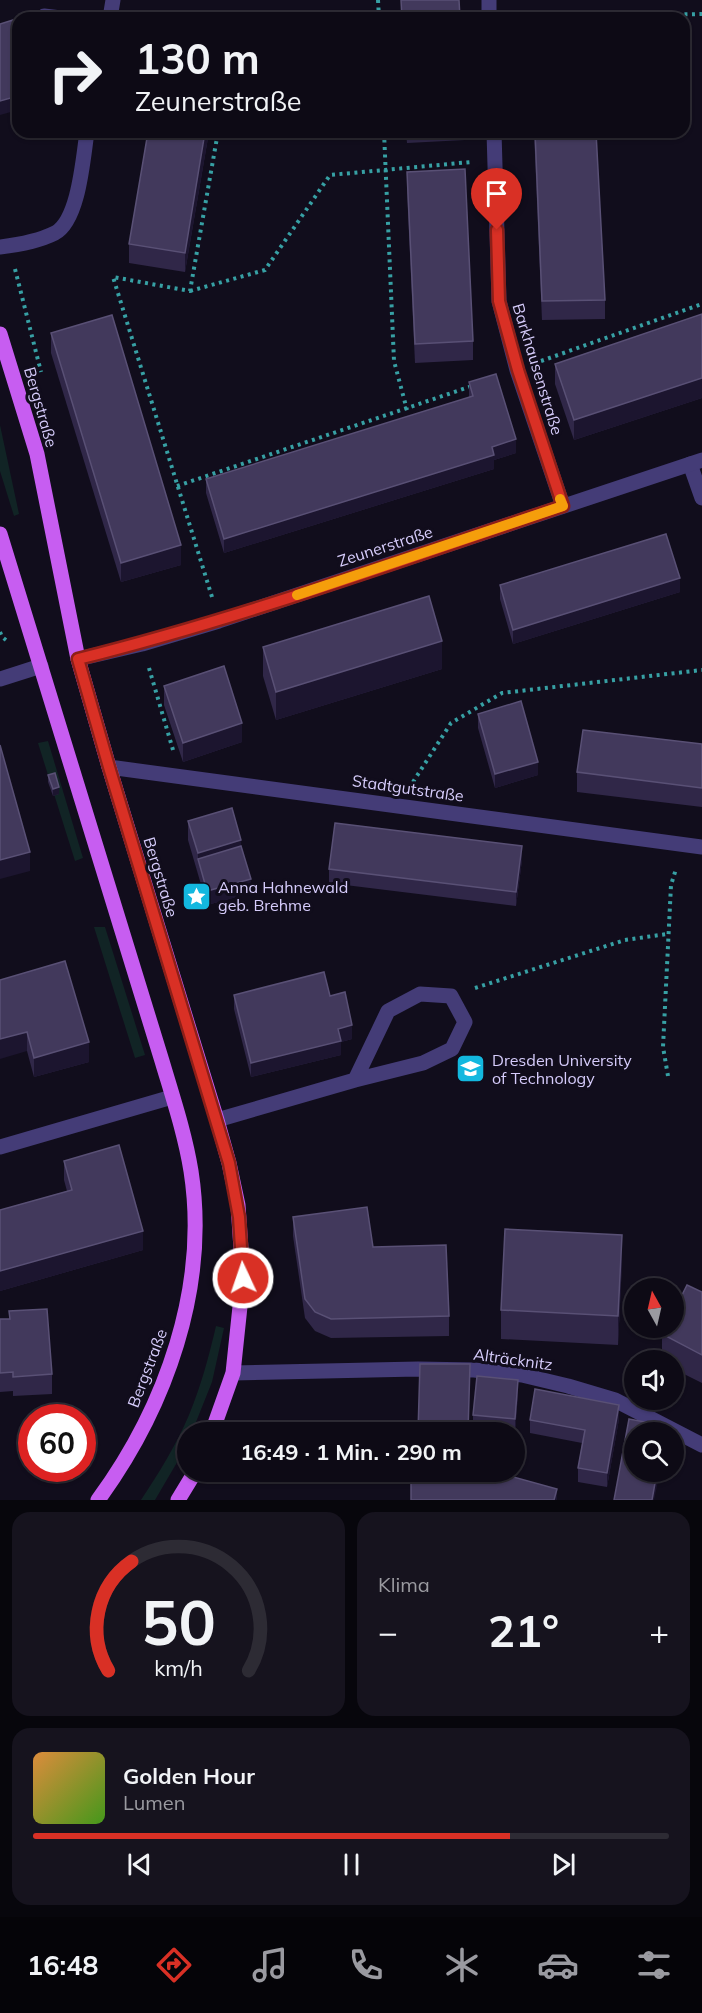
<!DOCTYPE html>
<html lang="de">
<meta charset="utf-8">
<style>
body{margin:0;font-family:Mulish,sans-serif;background:#16131e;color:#f1f3f6;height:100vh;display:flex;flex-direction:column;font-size:22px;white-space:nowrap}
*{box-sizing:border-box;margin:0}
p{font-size:20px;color:#9a9aa0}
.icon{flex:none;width:33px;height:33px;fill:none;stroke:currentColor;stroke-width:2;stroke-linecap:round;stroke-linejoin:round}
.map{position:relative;height:1500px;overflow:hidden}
.sheet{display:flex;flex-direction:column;gap:12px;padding:12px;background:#07060c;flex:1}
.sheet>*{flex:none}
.hud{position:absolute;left:12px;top:12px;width:678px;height:126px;border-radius:18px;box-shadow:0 2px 4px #0004,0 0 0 2px #2d2b34;background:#0d0a15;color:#f1f3f6;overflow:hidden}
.needle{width:39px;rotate:352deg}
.tools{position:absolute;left:624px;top:1278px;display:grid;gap:12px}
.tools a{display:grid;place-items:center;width:60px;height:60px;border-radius:50%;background:#0d0a15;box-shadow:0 2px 4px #0004,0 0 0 2px #2d2b34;font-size:30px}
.speed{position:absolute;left:18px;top:1404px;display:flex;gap:12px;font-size:30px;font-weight:700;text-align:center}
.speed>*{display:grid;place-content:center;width:78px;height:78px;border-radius:50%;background:#0d0a15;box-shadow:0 2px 4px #0004,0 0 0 2px #2d2b34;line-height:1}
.speed .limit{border:9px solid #d22;background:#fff;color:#111}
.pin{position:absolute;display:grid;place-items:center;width:51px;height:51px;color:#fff;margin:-62px -26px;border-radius:50% 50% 50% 0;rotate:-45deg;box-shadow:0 0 6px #0007}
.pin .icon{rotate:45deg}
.me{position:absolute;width:66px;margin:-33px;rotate:357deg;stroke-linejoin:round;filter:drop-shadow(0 0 4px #0008)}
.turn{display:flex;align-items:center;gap:21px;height:126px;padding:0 24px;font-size:27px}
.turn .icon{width:78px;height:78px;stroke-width:2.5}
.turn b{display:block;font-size:42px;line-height:51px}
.big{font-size:45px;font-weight:700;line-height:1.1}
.sheet .tile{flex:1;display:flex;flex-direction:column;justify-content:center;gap:9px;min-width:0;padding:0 21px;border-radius:18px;background:#16131e}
.sheet .dial{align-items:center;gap:0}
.dial svg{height:156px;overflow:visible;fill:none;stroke:#2d2b34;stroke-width:7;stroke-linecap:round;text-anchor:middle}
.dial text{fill:#f1f3f6;stroke:none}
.song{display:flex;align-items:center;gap:18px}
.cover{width:72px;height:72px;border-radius:9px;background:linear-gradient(135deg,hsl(30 70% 55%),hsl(100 70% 35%))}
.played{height:6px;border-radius:3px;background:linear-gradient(90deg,#d93025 75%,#2d2b34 75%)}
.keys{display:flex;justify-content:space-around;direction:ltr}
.heat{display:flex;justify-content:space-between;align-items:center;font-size:33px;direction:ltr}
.sheet .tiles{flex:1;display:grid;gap:12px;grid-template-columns:1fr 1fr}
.tile:last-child{grid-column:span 2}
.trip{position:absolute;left:177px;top:1422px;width:348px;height:60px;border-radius:30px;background:#0d0a15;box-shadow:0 2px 4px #0004,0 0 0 2px #2d2b34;font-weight:700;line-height:60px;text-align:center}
.tab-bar{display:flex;height:96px;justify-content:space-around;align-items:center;background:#050408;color:#9a9aa0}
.tab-bar .icon{width:42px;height:42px}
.tab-bar .current{color:#d93025}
.tab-bar b{font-size:27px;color:#f1f3f6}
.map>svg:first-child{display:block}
</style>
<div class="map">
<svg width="702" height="1500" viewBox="0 0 702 1500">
<rect width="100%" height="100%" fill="#110d1c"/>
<g fill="#112425">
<path d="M0,425l19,89 -5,2 -14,-45z"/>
<path d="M48,741l35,117 -8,3 -37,-118z"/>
<path d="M94,927h11l40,128 -10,3z"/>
<path d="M216,1326l8,2 -12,54 -20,50h-4l-2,15 -31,53h-14c18,-27 35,-55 48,-85 12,-29 20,-59 27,-89z"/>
</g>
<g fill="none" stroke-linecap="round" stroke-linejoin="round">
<g stroke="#37a0a4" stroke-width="4" stroke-dasharray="3 4.5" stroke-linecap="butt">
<path d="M378,0l1,18"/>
<path d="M240,18l139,-5"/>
<path d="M512,18l190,-4"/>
<path d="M384,132l10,229 13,49"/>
<path d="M15,269l26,103"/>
<path d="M190,291l75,-21 65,-95 141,-13"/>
<path d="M541,361l161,-57"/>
<path d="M177,486l295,-100"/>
<path d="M212,597l-99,-320 77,14 28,-159"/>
<path d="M0,632l2,5 4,3"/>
<path d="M149,668l24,82"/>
<path d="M413,782l38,-59 51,-30 200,-23"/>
<path d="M475,988l150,-48 42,-6"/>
<path d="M668,1076l-5,-29 8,-162 5,-16"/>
</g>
<g stroke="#443c77" stroke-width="15">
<path d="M44,18v-2l17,2"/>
<path d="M690,464l12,34"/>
<path d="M217,1120l138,-40 68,-17 29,-14 13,-27 -14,-26 -31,-2 -32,17 -33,69"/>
<path d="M0,1147l172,-50"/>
</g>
<g stroke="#443c77" stroke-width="15">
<path d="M489,0v18"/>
<path d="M110,18l3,-18"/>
<path d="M494,132l5,169 18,69 46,136"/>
<path d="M0,247c17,-2 39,-6 55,-14 24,-13 28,-75 32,-101"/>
<path d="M78,659l64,-15 77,-23 483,-161"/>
<path d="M0,679l41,-13"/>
<path d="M109,767l593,80"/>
<path d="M233,1373l185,-4 56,1 48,5 46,11 47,14 87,45"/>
</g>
<g stroke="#c75df1" stroke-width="15">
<path d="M0,334l37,120 41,205 31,108 108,353 12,43 9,42 5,73 -10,95 -21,59"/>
<path d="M0,534l162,527c11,37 23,73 29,110 18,116 -25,236 -93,329"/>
<path d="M178,1500l17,-28"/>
</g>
</g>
<g fill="#302748">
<path d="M148,132h61l-24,140 -56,-9v-19z"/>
<path d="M406,132h59v8l-58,3z"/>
<path d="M534,132h62l9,168v19l-63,1z"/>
<path d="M407,172l66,169v19l-58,3 -8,-172z"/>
<path d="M702,314v84l-128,42 -19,-56v-20z"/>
<path d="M51,333l130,232 -60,17 -70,-229z"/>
<path d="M469,382l47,71 -22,7v9l-270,84 -18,-60v-14l263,-81z"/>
<path d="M500,585l180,7 -167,52 -13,-45z"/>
<path d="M263,647l179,22 -166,51 -13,-44z"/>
<path d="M164,686l78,56 -59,20 -19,-57z"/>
<path d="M478,714l60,61 -43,13 -17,-60z"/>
<path d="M702,744v63l-125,-15v-20z"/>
<path d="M48,775l11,19 -6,2 -5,-14z"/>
<path d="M188,821l53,25 10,47 -44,12 -19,-65z"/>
<path d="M522,860l-6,46 -187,-23v-14z"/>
<path d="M0,980l89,82 -55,15 -7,-26z"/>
<path d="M234,995l96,1 22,43 -11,3v13l-90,22 -17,-68z"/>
<path d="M64,1161l79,89 -143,41v-81l67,-19 -3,-11z"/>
<path d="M293,1217l80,30 76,69v20l-118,2 -16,-7 -10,-13 -12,-82z"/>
<path d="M622,1263l-4,82 -117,-6v-29z"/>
<path d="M702,1292v91l-28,-14v-9h-12v-26z"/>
<path d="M0,1319l52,55v20l-39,2v-5l-13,1z"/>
<path d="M518,1394l-3,39 -42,-4v-14z"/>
<path d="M619,1419l-12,68 -29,-5v-14l4,-25 -52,-10v-13z"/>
</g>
<g fill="#1c152f">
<path d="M18,96v14l-18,5v-14z"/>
<path d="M205,132h4l-24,140v-19z"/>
<path d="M702,378v20l-128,42v-20z"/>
<path d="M516,439v14l-22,7v9l-270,84v-14l268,-92z"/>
<path d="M181,545v20l-60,17v-19z"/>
<path d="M680,578v14l-167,52v-14z"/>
<path d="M442,641v28l-166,51v-28z"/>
<path d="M242,723v19l-59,20v-19z"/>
<path d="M538,762v13l-43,13v-14z"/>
<path d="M59,787v7l-6,2v-7z"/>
<path d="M241,840v20l-43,-1v-6z"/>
<path d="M522,846v14l-6,46v-14z"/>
<path d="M30,852v19l-30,8v-19z"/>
<path d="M251,879v14l-44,12v-14z"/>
<path d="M352,1025v14l-11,3v13l-90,22v-14l87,-34z"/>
<path d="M27,1032v19l-27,8v-20z"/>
<path d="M89,1042v20l-55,15v-19z"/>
<path d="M143,1231v19l-143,41v-20z"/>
<path d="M622,1235v28l-4,82v-29z"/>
<path d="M518,1380v14l-3,39v-14z"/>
<path d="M619,1405v14l-12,68v-14z"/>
<path d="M657,1472h3l-6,28h-2z"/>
<path d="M557,1489v11h-3z"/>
</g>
<g fill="#42395c" stroke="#595075" stroke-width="1.5">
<path d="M401,0h58l1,18h-58z"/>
<path d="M13,20l5,17v59l-18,5v-77z"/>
<path d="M148,132h57l-20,121 -56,-9z"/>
<path d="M535,132h61l9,168 -63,1z"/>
<path d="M465,169l8,172 -58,3 -8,-172z"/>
<path d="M702,314v64l-128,42 -19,-56z"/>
<path d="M112,315l69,230 -60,18 -70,-230z"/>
<path d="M496,374l20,65 -24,8 2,8 -270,84 -18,-60 267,-83 -4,-14z"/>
<path d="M666,534l14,44 -167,52 -13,-45z"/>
<path d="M429,596l13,45 -166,51 -13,-45z"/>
<path d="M224,666l18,57 -59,20 -19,-57z"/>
<path d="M521,701l17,61 -43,12 -17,-60z"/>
<path d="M583,730l119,14v44l-125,-16z"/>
<path d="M0,745l30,107 -30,8z"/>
<path d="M55,773l4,14 -6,2 -5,-14z"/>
<path d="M232,808l9,32 -43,13 -10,-32z"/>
<path d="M335,823l187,23 -6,46 -187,-23z"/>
<path d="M241,846l10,33 -44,12 -9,-32z"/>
<path d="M65,961l24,81 -55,16 -7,-26 -27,7v-59z"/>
<path d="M324,972l6,24 15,-4 7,33 -14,4 3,12 -90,22 -17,-68z"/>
<path d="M119,1145l24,86 -143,40v-61l72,-20 -8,-29z"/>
<path d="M367,1207l6,40 73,-2 3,71 -118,3 -16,-7 -10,-13 -12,-82z"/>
<path d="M505,1229l117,6 -4,81 -117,-6z"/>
<path d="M687,1285l15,7v63l-40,-21 3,-6h9v-17z"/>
<path d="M47,1309l5,65 -39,3v-5l-13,1v-54h10l-1,-8z"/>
<path d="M420,1364h50l-2,68h-50z"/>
<path d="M477,1376l41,4 -3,39 -42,-4z"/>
<path d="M535,1389l84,16 -12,68 -29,-5 7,-38 -55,-10z"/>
<path d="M629,1419l37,7 -1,6h-31v40h23l-5,28h-38z"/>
<path d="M418,1472h49v9l3,-9h25l62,17 -3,11h-143v-20l6,-1z"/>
</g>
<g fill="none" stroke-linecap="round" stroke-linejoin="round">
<defs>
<path id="route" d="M243,1278l-4,-61 -10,-54 -120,-396 -31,-108c164,-41 324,-99 485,-153l-45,-136 -19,-69 -2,-71"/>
</defs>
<use href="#route" stroke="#8d1f18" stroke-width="15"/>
<use href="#route" stroke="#d93025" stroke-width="10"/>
<path stroke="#f59e0b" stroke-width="10" d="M297,595l266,-89 -3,-7"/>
</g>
<defs>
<symbol id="sight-square" viewBox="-11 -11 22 22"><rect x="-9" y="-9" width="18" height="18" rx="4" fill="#13b8df" stroke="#110d1c"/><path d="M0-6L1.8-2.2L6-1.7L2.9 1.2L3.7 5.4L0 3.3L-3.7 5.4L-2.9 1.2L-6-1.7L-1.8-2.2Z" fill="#fff"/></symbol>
<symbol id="university-square" viewBox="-11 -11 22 22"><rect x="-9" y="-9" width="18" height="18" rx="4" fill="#13b8df" stroke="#110d1c"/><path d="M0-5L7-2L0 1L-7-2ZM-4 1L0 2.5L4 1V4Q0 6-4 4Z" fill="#fff"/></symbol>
</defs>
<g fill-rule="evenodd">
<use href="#sight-square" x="180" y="880" width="33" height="33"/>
<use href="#university-square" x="454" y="1052" width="33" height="33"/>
</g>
<g text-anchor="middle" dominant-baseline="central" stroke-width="6" stroke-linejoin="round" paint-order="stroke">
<g font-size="16" fill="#d6ccfb" stroke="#110d1c">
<text transform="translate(538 369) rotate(73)">Barkhausenstraße</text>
<text transform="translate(41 407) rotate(74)">Bergstraße</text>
<text transform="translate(385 546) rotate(-18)">Zeunerstraße</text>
<text transform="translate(408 788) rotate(8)">Stadtgutstraße</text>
<text transform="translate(161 877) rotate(73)">Bergstraße</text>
<text transform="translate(513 1359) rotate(8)">Alträcknitz</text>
<text transform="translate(147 1368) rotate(-69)">Bergstraße</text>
</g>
<g font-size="16" fill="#d6ccfb" stroke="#110d1c" text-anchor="start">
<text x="218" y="887">Anna Hahnewald<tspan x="218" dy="18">geb. Brehme</tspan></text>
<text x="492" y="1060">Dresden University<tspan x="492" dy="18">of Technology</tspan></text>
</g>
</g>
</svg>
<div class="tools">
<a><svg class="needle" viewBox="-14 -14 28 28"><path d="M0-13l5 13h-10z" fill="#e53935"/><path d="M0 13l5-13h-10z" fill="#9a9aa0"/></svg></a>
<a><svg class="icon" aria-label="sound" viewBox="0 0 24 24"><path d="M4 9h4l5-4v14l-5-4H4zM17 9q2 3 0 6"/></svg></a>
<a><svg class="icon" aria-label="search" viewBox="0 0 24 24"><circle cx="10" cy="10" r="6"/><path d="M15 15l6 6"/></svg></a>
</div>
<div class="speed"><div class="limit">60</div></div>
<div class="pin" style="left:497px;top:230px;background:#d93025"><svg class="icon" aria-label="arrive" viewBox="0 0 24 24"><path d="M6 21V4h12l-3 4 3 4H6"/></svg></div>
<svg class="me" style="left:243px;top:1278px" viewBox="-20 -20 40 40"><circle r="17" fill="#d93025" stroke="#fff" stroke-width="3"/><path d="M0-11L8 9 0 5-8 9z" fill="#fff"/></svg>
<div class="trip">16:49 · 1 Min. · 290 m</div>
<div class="hud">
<div class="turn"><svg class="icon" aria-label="right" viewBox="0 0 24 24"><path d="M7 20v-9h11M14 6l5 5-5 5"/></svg><div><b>130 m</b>Zeunerstraße</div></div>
</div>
</div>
<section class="sheet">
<div class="tiles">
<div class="tile dial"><svg viewBox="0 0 100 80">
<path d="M14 69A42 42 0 1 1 86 69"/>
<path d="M14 69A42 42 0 0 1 26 13" stroke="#d93025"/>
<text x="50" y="56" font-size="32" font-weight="700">50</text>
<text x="50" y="72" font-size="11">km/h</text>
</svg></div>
<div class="tile"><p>Klima</p>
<div class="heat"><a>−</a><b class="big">21°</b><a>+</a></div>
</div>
<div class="tile">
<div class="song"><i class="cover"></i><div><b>Golden Hour</b><p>Lumen</p></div></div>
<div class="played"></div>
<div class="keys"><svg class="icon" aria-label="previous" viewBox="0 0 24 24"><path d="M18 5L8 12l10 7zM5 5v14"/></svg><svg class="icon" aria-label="pause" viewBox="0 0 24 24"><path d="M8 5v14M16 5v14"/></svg><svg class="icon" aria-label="next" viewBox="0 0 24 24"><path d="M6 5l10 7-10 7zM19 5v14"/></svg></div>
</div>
</div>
</section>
<nav class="tab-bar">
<b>16:48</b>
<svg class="icon current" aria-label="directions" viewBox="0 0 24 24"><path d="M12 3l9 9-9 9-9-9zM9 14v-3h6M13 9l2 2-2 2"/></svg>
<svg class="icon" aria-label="music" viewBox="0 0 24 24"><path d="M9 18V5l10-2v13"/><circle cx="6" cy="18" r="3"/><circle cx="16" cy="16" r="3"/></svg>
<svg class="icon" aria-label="phone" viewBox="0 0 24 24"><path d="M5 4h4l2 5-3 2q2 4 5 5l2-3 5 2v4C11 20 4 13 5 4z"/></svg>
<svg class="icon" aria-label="climate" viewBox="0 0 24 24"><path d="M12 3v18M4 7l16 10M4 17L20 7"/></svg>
<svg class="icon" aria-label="car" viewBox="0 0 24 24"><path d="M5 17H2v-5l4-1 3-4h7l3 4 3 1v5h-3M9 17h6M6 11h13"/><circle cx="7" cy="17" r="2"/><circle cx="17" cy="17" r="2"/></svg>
<svg class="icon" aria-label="filters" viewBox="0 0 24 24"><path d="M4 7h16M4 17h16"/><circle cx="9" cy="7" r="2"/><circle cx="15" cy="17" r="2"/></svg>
</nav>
